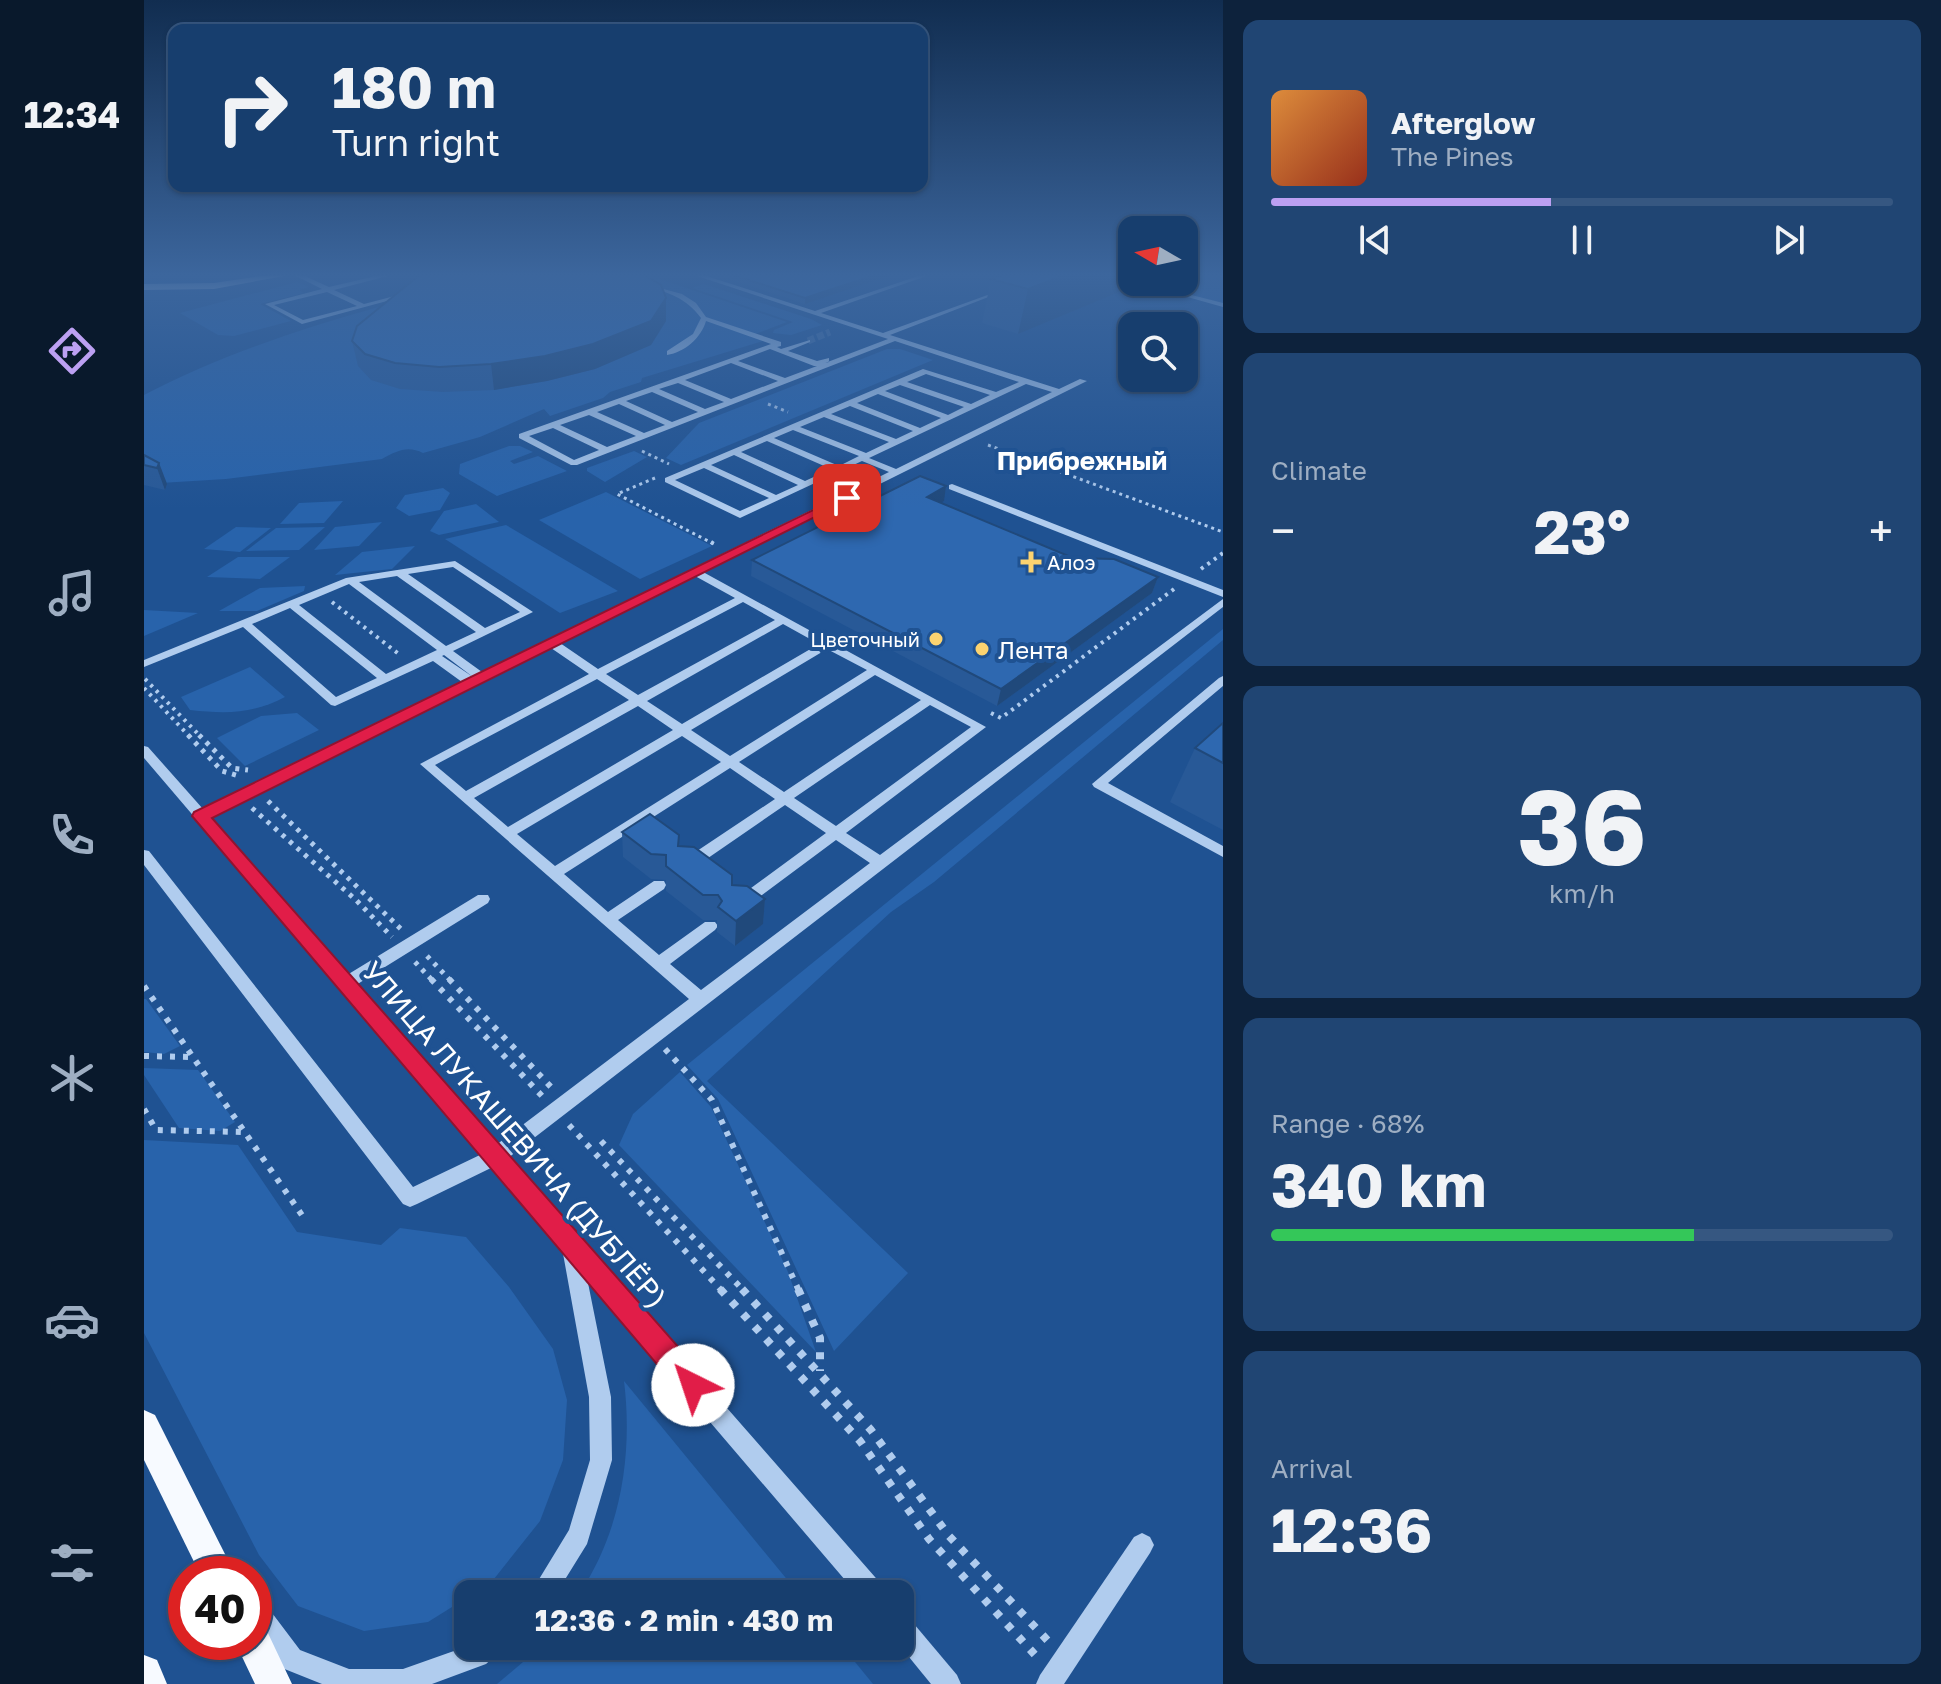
<!DOCTYPE html>
<meta charset="utf-8">
<style>
body{margin:0;font-family:"Golos Text",sans-serif;background:#204573;color:#f1f3f6;height:100vh;display:flex;flex-direction:column;font-size:30px;white-space:nowrap}
*{box-sizing:border-box;margin:0}
p{font-size:26px;color:#9eaec2}
.icon{flex:none;width:44px;height:44px;fill:none;stroke:currentColor;stroke-width:2;stroke-linecap:round;stroke-linejoin:round}
.map{position:relative;flex:1;overflow:hidden}
.side{display:flex;flex-direction:column;gap:20px;padding:20px;background:#0d223c;width:718px}
.side>*{flex:none}
.top-card{position:absolute;left:24px;top:24px;width:760px;height:168px;border-radius:16px;box-shadow:0 2px 6px #0004,0 0 0 2px #365781;background:#173e6e;color:#f1f3f6;overflow:hidden}
.needle{width:52px;rotate:279deg}
.tools{position:absolute;left:974px;top:216px;display:grid;gap:16px}
.tools a{display:grid;place-items:center;width:80px;height:80px;border-radius:16px;background:#173e6e;box-shadow:0 2px 6px #0004,0 0 0 2px #365781;font-size:40px}
.speed{position:absolute;left:24px;top:1556px;display:flex;gap:16px;font-size:40px;font-weight:700;text-align:center}
.speed>*{display:grid;place-content:center;width:104px;height:104px;border-radius:50%;background:#173e6e;box-shadow:0 2px 6px #0004,0 0 0 2px #365781;line-height:1}
.speed .limit{border:12px solid #d22;background:#fff;color:#111}
.pin{position:absolute;display:grid;place-items:center;width:68px;height:68px;color:#fff;margin:-34px;border-radius:16px;box-shadow:0 4px 12px #0006}
.me{position:absolute;width:88px;margin:-44px;rotate:319deg;stroke-linejoin:round;filter:drop-shadow(0 0 6px #0008)}
.turn{display:flex;align-items:center;gap:28px;height:168px;padding:0 32px;font-size:36px}
.turn .icon{width:104px;height:104px;stroke-width:2.5}
.turn b{display:block;font-size:56px;line-height:68px}
.big{font-size:60px;font-weight:700;line-height:1.1}
.side .tile{flex:1;display:flex;flex-direction:column;justify-content:center;gap:12px;min-width:0;padding:0 28px;border-radius:16px;background:#204573}
.side .dial{align-items:center;gap:0}
.dial b{font-size:104px;line-height:1}
.song{display:flex;align-items:center;gap:24px}
.cover{width:96px;height:96px;border-radius:12px;background:linear-gradient(135deg,hsl(30 70% 55%),hsl(10 70% 35%))}
.played{height:8px;border-radius:4px;background:linear-gradient(90deg,#bca0f2 45%,#365781 45%)}
.keys{display:flex;justify-content:space-around;direction:ltr}
.heat{display:flex;justify-content:space-between;align-items:center;font-size:44px;direction:ltr}
.charge{height:12px;border-radius:6px;background:linear-gradient(90deg,#34c759 68%,#365781 0)}
.trip{position:absolute;left:310px;top:1580px;width:460px;height:80px;border-radius:16px;background:#173e6e;box-shadow:0 2px 6px #0004,0 0 0 2px #365781;font-weight:700;line-height:80px;text-align:center}
main{display:flex;flex:1;min-height:0}
.tab-bar{display:flex;flex-direction:column;width:144px;justify-content:space-around;align-items:center;background:#09192c;color:#9eaec2}
.tab-bar .icon{width:56px;height:56px}
.tab-bar .selected{color:#bca0f2}
.tab-bar b{font-size:36px;color:#f1f3f6}
.map>svg:first-child{display:block}
</style>
<main>
<nav class="tab-bar">
<b>12:34</b>
<svg class="icon selected" aria-label="directions" viewBox="0 0 24 24"><path d="M12 3l9 9-9 9-9-9zM9 14v-3h6M13 9l2 2-2 2"/></svg>
<svg class="icon" aria-label="music" viewBox="0 0 24 24"><path d="M9 18V5l10-2v13"/><circle cx="6" cy="18" r="3"/><circle cx="16" cy="16" r="3"/></svg>
<svg class="icon" aria-label="phone" viewBox="0 0 24 24"><path d="M5 4h4l2 5-3 2q2 4 5 5l2-3 5 2v4C11 20 4 13 5 4z"/></svg>
<svg class="icon" aria-label="climate" viewBox="0 0 24 24"><path d="M12 3v18M4 7l16 10M4 17L20 7"/></svg>
<svg class="icon" aria-label="car" viewBox="0 0 24 24"><path d="M5 17H2v-5l4-1 3-4h7l3 4 3 1v5h-3M9 17h6M6 11h13"/><circle cx="7" cy="17" r="2"/><circle cx="17" cy="17" r="2"/></svg>
<svg class="icon" aria-label="filters" viewBox="0 0 24 24"><path d="M4 7h16M4 17h16"/><circle cx="9" cy="7" r="2"/><circle cx="15" cy="17" r="2"/></svg>
</nav>
<div class="map">
<svg width="1079" height="1684" viewBox="0 0 1079 1684">
<rect width="100%" height="100%" fill="#1f5292"/>
<g fill="#2863ab">
<path d="M363,273h135l145,49 -37,14 13,5 -121,37 -1,4 -31,10 -7,6 -53,18 -6,-7 -64,28 -57,16c-15,-8 -27,-2 -41,6l-156,20 -82,5v-89c115,-60 237,-89 363,-122z"/>
<path d="M1057,274l22,3v27l-56,-16z"/>
<path d="M153,282l12,5 -10,3 5,3 -44,11 31,17 -57,15 -16,-1 -38,-22z"/>
<path d="M560,284l107,35 11,6 -31,10 -18,-2 1,-3 19,-8 -101,-34z"/>
<path d="M743,349h13l33,11 -252,105 -15,-7 33,-35z"/>
<path d="M365,446h11l13,6 -23,9 4,3 24,-8 29,15 -70,25 -38,-22 1,-10z"/>
<path d="M490,451l13,6 -42,25 -18,-11v-3z"/>
<path d="M299,488l7,5 -10,17 -31,6 -13,-8 9,-13z"/>
<path d="M462,492l106,54 -72,33 -101,-59z"/>
<path d="M199,501l-19,22 -44,1 19,-21z"/>
<path d="M332,504l23,18 -60,13 -9,-4 14,-20z"/>
<path d="M238,522l-23,24 -45,4 21,-23z"/>
<path d="M362,525l112,66 -58,22 -115,-74z"/>
<path d="M92,527l35,1 -31,24 -36,-3z"/>
<path d="M181,527l-26,23 -53,1 30,-23z"/>
<path d="M271,546l-23,23 -57,6 27,-23z"/>
<path d="M94,557h52l-30,22 -53,-2z"/>
<path d="M161,586l-1,5 -47,20h-38l41,-23z"/>
<path d="M0,610l54,3 -54,23z"/>
<path d="M1079,629v11l-289,242 -43,30 -184,169 201,192 -74,78 -116,-252 -31,-34z"/>
<path d="M106,667l35,30c-33,17 -58,17 -95,13l-9,-13z"/>
<path d="M153,713l22,17 -74,36 -28,-28 44,-22z"/>
<path d="M0,999h2l34,47 -16,8 -20,-2z"/>
<path d="M0,1068l54,2 37,52 -15,9 -41,-3 -35,-53z"/>
<path d="M536,1072l31,35 77,165 28,80 -197,-207 14,-31z"/>
<path d="M0,1140l94,5 59,87 84,13 19,-17 66,9 43,50 44,62 14,51 -4,60 -23,61 -50,63 -22,10v3l-40,25 -64,9 -66,-25 -39,-51 -115,-222z"/>
<path d="M480,1381l175,213h-220c42,-62 54,-140 45,-213z"/>
<path d="M398,1646h300l31,38h-376z"/>
</g>
<g fill="none" stroke-linecap="round" stroke-linejoin="round">
<path stroke="#416ca2" stroke-width="7" stroke-dasharray="7 3" stroke-linecap="butt" d="M664,341l22,-9"/>
<g stroke="#b0ccee" stroke-width="3" stroke-dasharray="3 4" stroke-linecap="butt">
<path d="M624,404l20,8"/>
<path d="M844,445l235,87"/>
<path d="M498,451l27,13"/>
<path d="M511,478l-38,16 97,50"/>
</g>
<g stroke="#b0ccee" stroke-width="4" stroke-dasharray="3 5" stroke-linecap="butt">
<path d="M567,542l3,2"/>
<path d="M1057,569l22,-16"/>
<path d="M188,602l68,53"/>
<path d="M1,679l56,58"/>
<path d="M0,688l46,49"/>
<path d="M847,713l10,5 173,-129"/>
</g>
<g stroke="#b0ccee" stroke-width="5" stroke-dasharray="4 6" stroke-linecap="butt">
<path d="M44,735l34,36 17,5"/>
<path d="M55,735l33,33 16,2"/>
<path d="M124,801l134,129"/>
<path d="M108,808l104,92 36,37"/>
<path d="M283,956l24,25"/>
<path d="M271,962l18,19"/>
</g>
<g stroke="#b0ccee" stroke-width="6" stroke-dasharray="5 8" stroke-linecap="butt">
<path d="M287,979l112,118"/>
<path d="M305,979l103,109"/>
<path d="M0,986l162,235"/>
<path d="M521,1049l47,51 87,191"/>
<path d="M0,1056l47,1"/>
<path d="M0,1109l12,21 88,2"/>
<path d="M425,1125l153,166"/>
<path d="M457,1141l143,150"/>
</g>
<g stroke="#b0ccee" stroke-width="8" stroke-dasharray="7 10" stroke-linecap="butt">
<path d="M576,1289l140,152 69,98 108,118"/>
<path d="M598,1289l129,141 78,106 101,107"/>
<path d="M654,1289l22,49v33"/>
</g>
<g fill="#b0ccee" fill-rule="evenodd">
<path d="M146,273h8l31,14 60,-14h10l-65,17 30,14 42,-11 3,2 -107,29 -37,-20 57,-15zM183,292l30,14 -54,14 -29,-15z"/>
<path d="M544,273h9l118,38 112,-38h8l-114,40 62,20 121,-44v2l-114,44 169,54 21,-10 7,2 -384,191 283,155 -140,106 34,22 343,-256v8l-715,551 374,427 3,9h-28l-270,-316 24,119 1,63 -25,84 -31,50h-26l39,-64 21,-70 -1,-63 -27,-149 -69,-81 -76,37 -7,3 -7,-3 -259,-339v-15l5,1 264,336 69,-33 -338,-396v-12l4,1 55,62 259,-127 -29,-21 -98,45 -4,-1 -88,-78 -99,40v-7l202,-82 109,-17 78,51 -80,39 29,21 407,-200 -27,-11 -122,57 -75,-36v-4l258,-109 73,23 23,-10 -124,-41 -318,124h-6l-52,-27v-4l252,-90 -65,-23c-5,17 -21,31 -39,34v-4l26,-17 8,-16c-14,-20 -34,-26 -56,-32v-2l37,10 14,9 10,14 75,25v4l-4,1 4,2 29,-9v2l-22,9 29,10 12,-3v4l-4,1 63,-24zM626,349l44,17h3l-32,12 -47,-17zM587,363l47,18 -47,18 -46,-19zM782,374l64,21 -19,9 -64,-22zM534,383l46,19 -19,7 -46,-20zM882,384l26,8 -156,77 -27,-11zM756,385l64,22 -16,8 -63,-24zM508,392l46,20 -26,10 -46,-21zM734,394l63,24 -21,10 -63,-25zM475,404l46,21 -21,8 -47,-21zM706,406l63,25 -17,8 -65,-25zM445,415l47,21 -29,11 -47,-22zM680,417l65,25 -23,11 -66,-26zM409,428l46,22 -25,10 -45,-24zM649,430l66,26 -20,10 -65,-28zM623,441l64,28 -26,12 -64,-29zM590,455l64,30 -22,10 -65,-30zM560,468l65,30 -29,13 -65,-31zM309,567l67,45 -35,16 -77,-54zM253,576l79,56 -30,14 -87,-64zM551,576l40,22 -137,71 -38,-26zM205,584l88,66 -51,24 -87,-69zM599,602l32,18 -137,75 -32,-21zM146,608l87,70 -41,19 -84,-73zM639,624l36,20 -137,80 -35,-23zM407,648l38,26 -169,90 269,235 -193,146 -140,-160 132,-82 2,-4 -2,-4h-10l-131,80 -137,-158 272,-135 5,-1 2,-2zM683,649l40,21 -137,86 -39,-26zM300,655l29,22 -31,-21zM731,675l46,25 -137,92 -45,-30zM453,679l32,21 -163,91 -31,-26zM786,705l41,22 -135,99 -42,-28zM494,706l35,24 -165,97 -34,-29zM538,736l39,26 -166,104 -38,-32zM586,768l45,31 -90,60 -2,4 2,4h10l90,-62 41,28 -90,66 -2,4 2,4h10l90,-67 34,23 -169,127 -31,-26 45,-34 3,-4 -3,-4h-10l-46,33 -41,-35 46,-31 2,-4 -2,-4h-10l-46,31 -44,-38z"/>
<path d="M1051,273h8l-19,9v-4z"/>
<path d="M1067,273h12v4l-11,-3z"/>
<path d="M1029,282h8l-13,7 55,14v4l-64,-18z"/>
<path d="M808,484l271,106v7l-274,-108v-4z"/>
<path d="M1079,676v10l-115,97 115,63v11l-129,-70 -2,-3 127,-106z"/>
<path d="M998,1533l8,4 4,8 -4,8 -86,131h-28l4,-9 94,-138z"/>
<path d="M110,1598l9,3 37,49 49,19h54l65,-23h32l-4,9 -10,9 -54,20h-110l-40,-16 -28,-38z"/>
<path d="M756,1615l9,3 48,57 4,9h-30l-31,-38z"/>
</g>
<g fill="#f7faff" fill-rule="evenodd">
<path d="M137,273h19l-86,16 -70,1v-6l70,-1z"/>
<path d="M0,1410l11,5 80,159h-35l-56,-114z"/>
<path d="M110,1624l12,5 26,55h-37l-20,-42h19z"/>
<path d="M0,1655l13,5 10,24h-23z"/>
</g>
</g>
<g fill="#285997">
<path d="M573,273h180l-92,31 -88,-29z"/>
<path d="M847,279l141,3h11l-125,52 -36,-11z"/>
<path d="M522,321l-15,24 -56,24 -48,12 -53,9 -51,2 -43,-3 -29,-9 -13,-14 -6,-25z"/>
<path d="M0,455l15,8 8,21 -2,6 -21,-5z"/>
<path d="M800,501l-3,2 132,55 85,19 -6,16 -155,113 -246,-130 1,-16z"/>
<path d="M1079,723v107l-53,-28 25,-54z"/>
<path d="M478,832l57,14 53,39 33,14 -2,25 -28,22 -18,-14v-12h-14l-37,-29v-11l-15,-1 -28,-22z"/>
</g>
<g fill="#20497b">
<path d="M737,273h16l-92,31v-6z"/>
<path d="M926,273h62v9h11l-125,52 10,-45z"/>
<path d="M522,298v23l-15,24 -56,24 -48,12 -53,9 -3,-26z"/>
<path d="M15,463l8,21 -2,6 -8,-22z"/>
<path d="M802,486l-2,15 -20,11 3,-15z"/>
<path d="M1014,577l-6,16 -155,113 4,-17z"/>
<path d="M621,899l-2,25 -28,22 1,-25z"/>
</g>
<g fill="#2e68b0" stroke="#20497b" stroke-width="2">
<path d="M278,273h210l12,2 17,10 5,13 -15,23 -58,23 -48,12 -54,8 -52,3 -44,-4 -30,-9 -13,-13 5,-15z"/>
<path d="M583,273h154l-76,25z"/>
<path d="M864,273h62l-42,16 -37,-10z"/>
<path d="M0,455l15,8 -2,5 -13,-3z"/>
<path d="M776,476l26,10 -19,11 146,61 41,1 44,18 -157,112 -249,-129z"/>
<path d="M1079,723v40l-28,-15z"/>
<path d="M506,814l29,21 -1,11 16,1 38,28v10l15,1 18,13 -29,22 -18,-14 4,-6 -4,-6h-15l-37,-29v-11l-15,-1 -29,-22z"/>
</g>
<linearGradient id="sky" x2="0" y2="1"><stop stop-color="#112d50"/><stop offset="0.54" stop-color="#3c669d"/><stop offset="1" stop-color="#3c669d" stop-opacity="0"/></linearGradient>
<rect width="1079" height="509" fill="url(#sky)"/>
<path fill="#e11d48" stroke="#92132f" stroke-width="2" d="M698,496l11,2 -641,320 491,557 4,10 -4,10 -10,4 -10,-4 -491,-579 2,-4z"/>
<g fill="#fcd370" stroke="#1f5292" stroke-width="3">
<path d="M883 550h8v8h8v8h-8v8h-8v-8h-8v-8h8z"/>
<circle cx="792" cy="639" r="8"/>
<circle cx="838" cy="649" r="8"/>
</g>
<g text-anchor="middle" dominant-baseline="central" stroke-width="8" stroke-linejoin="round" paint-order="stroke">
<g font-size="20" fill="#fff" stroke="#1f5292" text-anchor="start">
<text x="903" y="562">Алоэ</text>
<text x="776" y="639" text-anchor="end">Цветочный</text>
</g>
<g font-size="24" fill="#fff" stroke="#1f5292" text-anchor="start">
<text x="854" y="649">Лента</text>
</g>
<g font-size="26" font-weight="bold" fill="#fff" stroke="#1f5292">
<text x="938" y="460">Прибрежный</text>
</g>
<g font-size="28" fill="#fff" stroke="#1f5292">
<text transform="translate(371 1134) rotate(49)">УЛИЦА ЛУКАШЕВИЧА (ДУБЛЁР)</text>
</g>
</g>
</svg>
<div class="tools">
<a><svg class="needle" viewBox="-14 -14 28 28"><path d="M0-13l5 13h-10z" fill="#e53935"/><path d="M0 13l5-13h-10z" fill="#9eaec2"/></svg></a>
<a><svg class="icon" aria-label="search" viewBox="0 0 24 24"><circle cx="10" cy="10" r="6"/><path d="M15 15l6 6"/></svg></a>
</div>
<div class="speed"><div class="limit">40</div></div>
<div class="pin" style="left:703px;top:498px;background:#d93025"><svg class="icon" aria-label="arrive" viewBox="0 0 24 24"><path d="M6 21V4h12l-3 4 3 4H6"/></svg></div>
<svg class="me" style="left:549px;top:1385px" viewBox="-20 -20 40 40"><circle r="19" fill="#fff"/><path d="M0-13L10 11 0 6-10 11z" fill="#e11d48"/></svg>
<div class="trip">12:36 · 2 min · 430 m</div>
<div class="top-card">
<div class="turn"><svg class="icon" aria-label="right" viewBox="0 0 24 24"><path d="M7 20v-9h11M14 6l5 5-5 5"/></svg><div><b>180 m</b>Turn right</div></div>
</div>
</div>
<section class="side">
<div class="tile">
<div class="song"><i class="cover"></i><div><b>Afterglow</b><p>The Pines</p></div></div>
<div class="played"></div>
<div class="keys"><svg class="icon" aria-label="previous" viewBox="0 0 24 24"><path d="M18 5L8 12l10 7zM5 5v14"/></svg><svg class="icon" aria-label="pause" viewBox="0 0 24 24"><path d="M8 5v14M16 5v14"/></svg><svg class="icon" aria-label="next" viewBox="0 0 24 24"><path d="M6 5l10 7-10 7zM19 5v14"/></svg></div>
</div>
<div class="tile"><p>Climate</p>
<div class="heat"><a>−</a><b class="big">23°</b><a>+</a></div>
</div>
<div class="tile dial"><b>36</b><p>km/h</p></div>
<div class="tile"><p>Range · 68%</p><b class="big">340 km</b><div class="charge"></div></div>
<div class="tile"><p>Arrival</p><b class="big">12:36</b></div>
</section>
</main>
